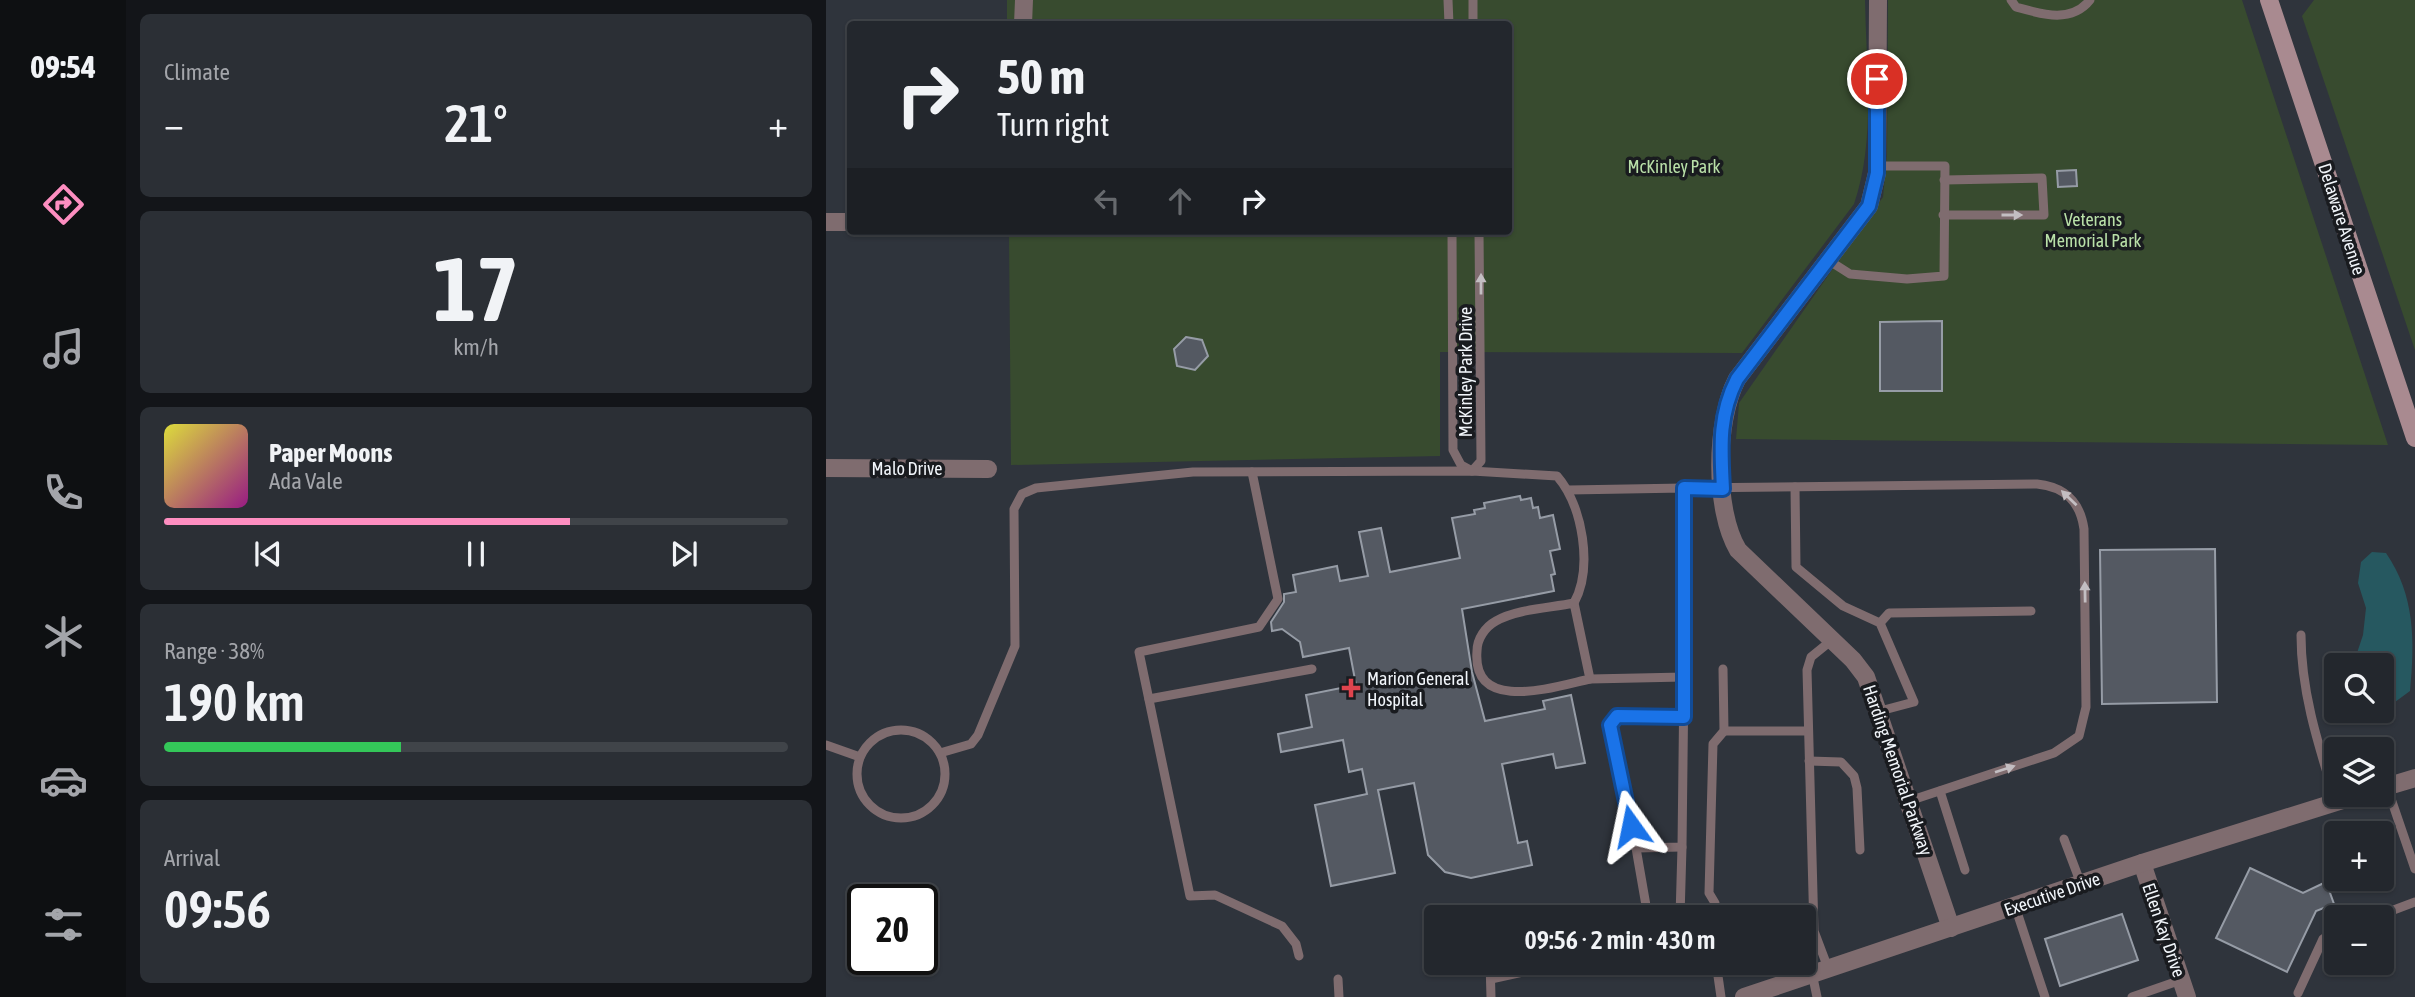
<!DOCTYPE html>
<meta charset="utf-8">
<style>
body{margin:0;font-family:"Asap Condensed",sans-serif;background:#2b2f35;color:#f1f3f6;height:100vh;display:flex;flex-direction:column;font-size:26px;white-space:nowrap}
*{box-sizing:border-box;margin:0}
p{font-size:23px;color:#a3a5aa}
.icon{flex:none;width:38px;height:38px;fill:none;stroke:currentColor;stroke-width:2;stroke-linecap:round;stroke-linejoin:round}
.map{position:relative;flex:1;overflow:hidden}
.details{display:flex;flex-direction:column;gap:14px;padding:14px;background:#131519;width:700px}
.details>*{flex:none}
.top-card{position:absolute;left:21px;top:21px;width:665px;height:214px;border-radius:7px;box-shadow:0 2px 5px #0004,0 0 0 2px #404449;background:#23272d;color:#f1f3f6;overflow:hidden}
.fabs{position:absolute;left:1498px;top:653px;display:grid;gap:14px}
.fabs a{display:grid;place-items:center;width:70px;height:70px;border-radius:7px;background:#23272d;box-shadow:0 2px 5px #0004,0 0 0 2px #404449;font-size:35px}
.speed{position:absolute;left:21px;top:884px;display:flex;gap:14px;font-size:35px;font-weight:700;text-align:center}
.speed>*{display:grid;place-content:center;width:91px;height:91px;border-radius:50%;background:#23272d;box-shadow:0 2px 5px #0004,0 0 0 2px #404449;line-height:1}
.speed .limit{border:4px solid #111;border-radius:10px;background:#fff;color:#111}
.pin{position:absolute;display:grid;place-items:center;width:60px;height:60px;color:#fff;margin:-30px;border:4px solid #fff;border-radius:50%;box-shadow:0 2px 7px #0007}
.me{position:absolute;width:77px;margin:-38px;rotate:348deg;stroke-linejoin:round;filter:drop-shadow(0 0 5px #0008)}
.turn{display:flex;align-items:center;gap:24px;height:147px;padding:0 35px;font-size:32px}
.turn .icon{width:91px;height:91px;stroke-width:2.5}
.turn b{display:block;font-size:49px;line-height:60px}
.lanes{display:flex;align-items:center;height:66px;padding:0 35px;background:#0003;justify-content:center;gap:35px;direction:ltr}
.lanes .off{opacity:.35}
.big{font-size:52px;font-weight:600;line-height:1.1}
.details .widget{flex:1;display:flex;flex-direction:column;justify-content:center;gap:10px;min-width:0;padding:0 24px;border-radius:10px;background:#2b2f35}
.details .dial{align-items:center;gap:0}
.dial b{font-size:91px;line-height:1}
.song{display:flex;align-items:center;gap:21px}
.cover{width:84px;height:84px;border-radius:10px;background:linear-gradient(135deg,hsl(60 70% 55%),hsl(310 70% 35%))}
.played{height:7px;border-radius:4px;background:linear-gradient(90deg,#fd8ec0 65%,#404449 65%)}
.keys{display:flex;justify-content:space-around;direction:ltr}
.heat{display:flex;justify-content:space-between;align-items:center;font-size:38px;direction:ltr}
.charge{height:10px;border-radius:5px;background:linear-gradient(90deg,#34c759 38%,#404449 0)}
.trip{position:absolute;left:598px;top:905px;width:392px;height:70px;border-radius:7px;background:#23272d;box-shadow:0 2px 5px #0004,0 0 0 2px #404449;font-weight:600;line-height:70px;text-align:center}
main{display:flex;flex:1;min-height:0}
.tab-bar{display:flex;flex-direction:column;width:126px;justify-content:space-around;align-items:center;background:#0e1012;color:#a3a5aa}
.tab-bar .icon{width:49px;height:49px}
.tab-bar .active{color:#fd8ec0}
.tab-bar b{font-size:32px;color:#f1f3f6}
.map>svg:first-child{display:block}
</style>
<main>
<nav class="tab-bar">
<b>09:54</b>
<svg class="icon active" aria-label="directions" viewBox="0 0 24 24"><path d="M12 3l9 9-9 9-9-9zM9 14v-3h6M13 9l2 2-2 2"/></svg>
<svg class="icon" aria-label="music" viewBox="0 0 24 24"><path d="M9 18V5l10-2v13"/><circle cx="6" cy="18" r="3"/><circle cx="16" cy="16" r="3"/></svg>
<svg class="icon" aria-label="phone" viewBox="0 0 24 24"><path d="M5 4h4l2 5-3 2q2 4 5 5l2-3 5 2v4C11 20 4 13 5 4z"/></svg>
<svg class="icon" aria-label="climate" viewBox="0 0 24 24"><path d="M12 3v18M4 7l16 10M4 17L20 7"/></svg>
<svg class="icon" aria-label="car" viewBox="0 0 24 24"><path d="M5 17H2v-5l4-1 3-4h7l3 4 3 1v5h-3M9 17h6M6 11h13"/><circle cx="7" cy="17" r="2"/><circle cx="17" cy="17" r="2"/></svg>
<svg class="icon" aria-label="filters" viewBox="0 0 24 24"><path d="M4 7h16M4 17h16"/><circle cx="9" cy="7" r="2"/><circle cx="15" cy="17" r="2"/></svg>
</nav>
<section class="details">
<div class="widget"><p>Climate</p>
<div class="heat"><a>−</a><b class="big">21°</b><a>+</a></div>
</div>
<div class="widget dial"><b>17</b><p>km/h</p></div>
<div class="widget">
<div class="song"><i class="cover"></i><div><b>Paper Moons</b><p>Ada Vale</p></div></div>
<div class="played"></div>
<div class="keys"><svg class="icon" aria-label="previous" viewBox="0 0 24 24"><path d="M18 5L8 12l10 7zM5 5v14"/></svg><svg class="icon" aria-label="pause" viewBox="0 0 24 24"><path d="M8 5v14M16 5v14"/></svg><svg class="icon" aria-label="next" viewBox="0 0 24 24"><path d="M6 5l10 7-10 7zM19 5v14"/></svg></div>
</div>
<div class="widget"><p>Range · 38%</p><b class="big">190 km</b><div class="charge"></div></div>
<div class="widget"><p>Arrival</p><b class="big">09:56</b></div>
</section>
<div class="map">
<svg width="1589" height="997" viewBox="0 0 1589 997">
<rect width="100%" height="100%" fill="#2f343c"/>
<g fill="#384b2f">
<path d="M181,0h858c1,67 11,140 -11,204l-112,149 -302,-1v104l-429,9 -2,-234h499v-207h-501z"/>
<path d="M1062,0h354l146,445 -652,-6 3,-36 144,-206 4,-41z"/>
<path d="M1488,0h101v350l-113,-334z"/>
</g>
<path fill="#265860" d="M1546,552l14,1c29,42 29,88 24,138l-15,11 -13,-1v-36h-29l10,-30 3,-27 -8,-25 3,-21z"/>
<g fill="#545962" stroke="#969ca6" stroke-width="2">
<path d="M1250,170l1,16 -19,1 -1,-16z"/>
<path d="M1116,321v70h-62v-69z"/>
<path d="M360,337l16,3 6,16 -13,14 -18,-4 -3,-17z"/>
<path d="M694,496l1,4 10,-2 2,10 5,-1 2,11 13,-3 7,34 -10,2 5,23 -4,1 3,16 -92,18 10,63 13,49 60,-12 -2,-8 28,-6 14,68 -29,5 -3,-14 -51,10 16,79 9,-2 5,24 -61,13 -26,-6 -17,-17 -14,-72 -36,7 17,83 -64,13 -16,-81 52,-11 -5,-25 -13,3 -6,-32 -62,12 -3,-18 34,-7 -6,-32 50,-10 -7,-37 -46,9 -3,-15 -18,-13 -10,2 -1,-9 13,-20v-8l12,-2 -3,-17 44,-9 3,15 28,-5 -9,-44 22,-4 9,44 70,-14 -8,-40 23,-4 -1,-4 11,-2 -1,-5z"/>
<path d="M1389,549l2,153 -115,2 -2,-154z"/>
<path d="M1424,868l53,25 23,-11 8,22 -18,7 -29,61 -71,-34z"/>
<path d="M1296,914l16,46 -78,26 -15,-47z"/>
</g>
<g fill="none" stroke-linecap="round" stroke-linejoin="round">
<g stroke="#7f6c6f" stroke-width="9">
<path d="M622,0l1,24"/>
<path d="M647,0v24"/>
<path d="M1185,0l5,7c25,7 55,17 74,-7"/>
<path d="M1117,215h101l-2,-37 -98,2"/>
<path d="M626,231l1,219 8,15 11,6 9,-10 -2,-230"/>
<path d="M1002,260l22,14 57,5 37,-3 1,-110h-68"/>
<path d="M426,472l26,127 -19,28 -120,25 51,244 25,-1 67,31 14,18 3,12"/>
<path d="M969,487l1,80 47,39 37,17 34,79 -34,9"/>
<path d="M858,488l353,-4c28,3 43,17 47,45l2,178 -7,29 -25,17 -145,48"/>
<path d="M743,490l115,-2v189l-94,2"/>
<path d="M748,603l16,76c-33,7 -118,36 -113,-28 0,-12 8,-24 19,-30 21,-12 54,-13 78,-18z"/>
<path d="M1054,623l9,-10 142,-2"/>
<path d="M1475,635c0,58 18,112 35,167"/>
<path d="M323,699l163,-30"/>
<path d="M858,717l-67,-1 -7,9 26,123 46,-1 2,-170"/>
<circle cx="75" cy="774" r="44"/>
<path d="M898,731h84"/>
<path d="M0,745l34,12"/>
<path d="M114,753l31,-9 7,-9 37,-89 -1,-137 8,-15 14,-6 157,-16 279,-1 85,5c26,30 36,92 17,127"/>
<path d="M983,761l32,1 13,14 3,12 3,62"/>
<path d="M1561,787l28,82"/>
<path d="M1114,791l25,79"/>
<path d="M1238,839l17,45"/>
<path d="M810,848l12,69"/>
<path d="M1189,906l30,91"/>
<path d="M660,913v4"/>
<path d="M854,917l2,-70"/>
<path d="M890,917l-1,-14 -6,-10 4,-149 11,-13 -1,-62"/>
<path d="M1549,917l40,-15"/>
<path d="M664,962l1,35"/>
<path d="M890,962l5,35"/>
<path d="M1002,968l-14,-37 -7,-261 4,-13 21,-17"/>
<path d="M986,973l5,24"/>
<path d="M512,979l1,18"/>
<path d="M665,979l78,-17"/>
<path d="M1472,993l25,-54 13,-9"/>
<path d="M1306,997l49,-17"/>
</g>
<g stroke="#7f6c6f" stroke-width="18">
<path d="M1052,0l-1,173 -8,33 -132,173c-22,42 -23,131 1,171l115,110 13,17 85,251"/>
<path d="M197,24l1,-24"/>
<path d="M0,222h24"/>
<path d="M0,468l162,1"/>
<path d="M1556,788l33,-10"/>
<path d="M1316,863l45,134"/>
<path d="M918,997l398,-134 220,-69"/>
</g>
<path stroke="#a98a90" stroke-width="18" d="M1443,0l146,438"/>
</g>
<defs><path id="oneway-solid" d="M-6-.8H1V-3.2L6.5 0L1 3.2V.8H-6Z" transform="scale(1.75)"/></defs>
<g fill="#c3bec2">
<use href="#oneway-solid" transform="translate(1186 215)"/>
<use href="#oneway-solid" transform="translate(655 284) rotate(-90)"/>
<use href="#oneway-solid" transform="translate(1243 498) rotate(-136)"/>
<use href="#oneway-solid" transform="translate(1259 592) rotate(-91)"/>
<use href="#oneway-solid" transform="translate(1179 769) rotate(-18)"/>
</g>
<g fill="none" stroke-linecap="round" stroke-linejoin="round">
<defs>
<path id="route" d="M805,826l-21,-101 7,-9 67,1v-229l39,1c-2,-40 -5,-73 14,-110l132,-173 8,-33v-94"/>
</defs>
<use href="#route" stroke="#114b97" stroke-width="18"/>
<use href="#route" stroke="#1a73e8" stroke-width="12"/>
</g>
<path fill="#e0444e" stroke="#191b1f" stroke-width="2.5" d="M521.5 677.5h7v7h7v7h-7v7h-7v-7h-7v-7h7z"/>
<g text-anchor="middle" dominant-baseline="central" stroke-width="7" stroke-linejoin="round" paint-order="stroke">
<g font-size="18" fill="#b9e0a8" stroke="#191b1f">
<text x="848" y="166">McKinley Park</text>
<text x="1267" y="219">Veterans<tspan x="1267" dy="21">Memorial Park</tspan></text>
</g>
<g font-size="18" fill="#f1f5fa" stroke="#191b1f">
<text transform="translate(1516 219) rotate(72)">Delaware Avenue</text>
<text transform="translate(639 372) rotate(-90)">McKinley Park Drive</text>
<text x="81" y="468">Malo Drive</text>
<text transform="translate(1072 770) rotate(71)">Harding Memorial Parkway</text>
<text transform="translate(1226 894) rotate(-19)">Executive Drive</text>
<text transform="translate(1338 930) rotate(71)">Ellen Kay Drive</text>
</g>
<g font-size="18" fill="#f1f5fa" stroke="#191b1f" text-anchor="start">
<text x="541" y="678">Marion General<tspan x="541" dy="21">Hospital</tspan></text>
</g>
</g>
</svg>
<div class="fabs">
<a><svg class="icon" aria-label="search" viewBox="0 0 24 24"><circle cx="10" cy="10" r="6"/><path d="M15 15l6 6"/></svg></a>
<a><svg class="icon" aria-label="layers" viewBox="0 0 24 24"><path d="M12 4l9 5-9 5-9-5zM3 14l9 5 9-5"/></svg></a>
<a>+</a>
<a>−</a>
</div>
<div class="speed"><div class="limit">20</div></div>
<div class="pin" style="left:1051px;top:79px;background:#d93025"><svg class="icon" aria-label="arrive" viewBox="0 0 24 24"><path d="M6 21V4h12l-3 4 3 4H6"/></svg></div>
<svg class="me" style="left:805px;top:826px" viewBox="-20 -20 40 40"><path d="M0-17L14 15 0 8-14 15z" fill="#1a73e8" stroke="#fff" stroke-width="4"/></svg>
<div class="trip">09:56 · 2 min · 430 m</div>
<div class="top-card">
<div class="turn"><svg class="icon" aria-label="right" viewBox="0 0 24 24"><path d="M7 20v-9h11M14 6l5 5-5 5"/></svg><div><b>50 m</b>Turn right</div></div>
<div class="lanes"><svg class="icon off" aria-label="left" viewBox="0 0 24 24"><path d="M17 20v-9H6M10 6l-5 5 5 5"/></svg><svg class="icon off" aria-label="ahead" viewBox="0 0 24 24"><path d="M12 20V5M6 11l6-6 6 6"/></svg><svg class="icon" aria-label="right" viewBox="0 0 24 24"><path d="M7 20v-9h11M14 6l5 5-5 5"/></svg></div>
</div>
</div>
</main>
